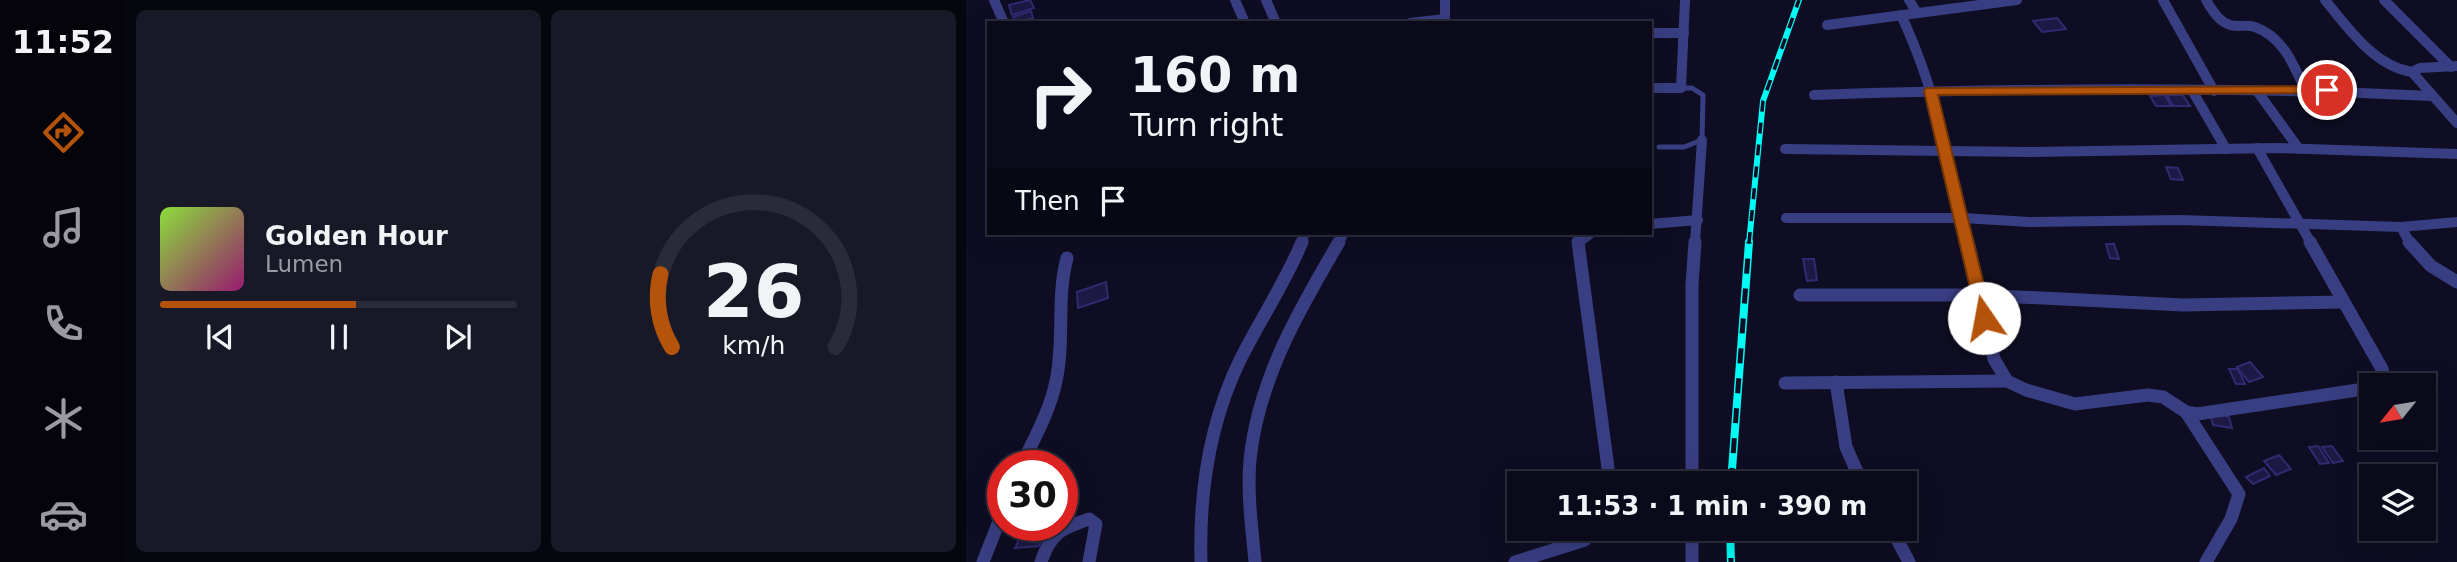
<!DOCTYPE html>
<meta charset="utf-8">
<style>
body{margin:0;font-family:"DejaVu Sans",sans-serif;background:#181827;color:#f1f3f6;height:100vh;display:flex;flex-direction:column;font-size:26px;white-space:nowrap}
*{box-sizing:border-box;margin:0}
p{font-size:23px;color:#999aa2}
.icon{flex:none;width:38px;height:38px;fill:none;stroke:currentColor;stroke-width:2;stroke-linecap:round;stroke-linejoin:round}
.map{position:relative;flex:1;overflow:hidden}
.sheet{display:flex;flex-direction:column;gap:10px;padding:10px;background:#06060e;width:840px}
.sheet>*{flex:none}
.guide{position:absolute;left:21px;top:21px;width:665px;height:214px;border-radius:0px;box-shadow:0 7px 28px #0002,0 0 0 2px #2a2b39;background:#0a0a1a;color:#f1f3f6;overflow:hidden}
.needle{width:46px;rotate:240deg}
.tools{position:absolute;left:1393px;top:373px;display:grid;gap:14px}
.tools a{display:grid;place-items:center;width:77px;height:77px;border-radius:0px;background:#0a0a1a;box-shadow:0 7px 28px #0002,0 0 0 2px #2a2b39;font-size:35px}
.speed{position:absolute;left:21px;top:450px;display:flex;gap:14px;font-size:35px;font-weight:700;text-align:center}
.speed>*{display:grid;place-content:center;width:91px;height:91px;border-radius:50%;background:#0a0a1a;box-shadow:0 7px 28px #0002,0 0 0 2px #2a2b39;line-height:1}
.speed .limit{border:10px solid #d22;background:#fff;color:#111}
.pin{position:absolute;display:grid;place-items:center;width:60px;height:60px;color:#fff;margin:-30px;border:4px solid #fff;border-radius:50%;box-shadow:0 2px 7px #0007}
.me{position:absolute;width:77px;margin:-38px;rotate:348deg;stroke-linejoin:round;filter:drop-shadow(0 0 5px #0008)}
.turn{display:flex;align-items:center;gap:24px;height:147px;padding:0 28px;font-size:32px}
.turn .icon{width:91px;height:91px;stroke-width:2.5}
.turn b{display:block;font-size:49px;line-height:60px}
.then{display:flex;align-items:center;height:66px;padding:0 28px;background:#0003;gap:14px;font-size:26px}
.sheet .tile{flex:1;display:flex;flex-direction:column;justify-content:center;gap:10px;min-width:0;padding:0 24px;border-radius:10px;background:#181827}
.sheet .dial{align-items:center;gap:0}
.dial svg{height:182px;overflow:visible;fill:none;stroke:#2a2b39;stroke-width:7;stroke-linecap:round;text-anchor:middle}
.dial text{fill:#f1f3f6;stroke:none}
.song{display:flex;align-items:center;gap:21px}
.cover{width:84px;height:84px;border-radius:10px;background:linear-gradient(135deg,hsl(90 70% 55%),hsl(320 70% 35%))}
.played{height:7px;border-radius:4px;background:linear-gradient(90deg,#b45309 55%,#2a2b39 55%)}
.keys{display:flex;justify-content:space-around;direction:ltr}
.sheet .tiles{flex:1;display:grid;gap:10px;grid-template-columns:repeat(2,1fr)}
.trip{position:absolute;left:541px;top:471px;width:410px;height:70px;border-radius:0px;background:#0a0a1a;box-shadow:0 7px 28px #0002,0 0 0 2px #2a2b39;font-weight:600;line-height:70px;text-align:center}
main{display:flex;flex:1;min-height:0}
.menu{display:flex;flex-direction:column;width:126px;justify-content:space-around;align-items:center;background:#04040a;color:#999aa2}
.menu .icon{width:49px;height:49px}
.menu .current{color:#b45309}
.menu b{font-size:32px;color:#f1f3f6}
.map>svg:first-child{display:block}
</style>
<main>
<nav class="menu">
<b>11:52</b>
<svg class="icon current" aria-label="directions" viewBox="0 0 24 24"><path d="M12 3l9 9-9 9-9-9zM9 14v-3h6M13 9l2 2-2 2"/></svg>
<svg class="icon" aria-label="music" viewBox="0 0 24 24"><path d="M9 18V5l10-2v13"/><circle cx="6" cy="18" r="3"/><circle cx="16" cy="16" r="3"/></svg>
<svg class="icon" aria-label="phone" viewBox="0 0 24 24"><path d="M5 4h4l2 5-3 2q2 4 5 5l2-3 5 2v4C11 20 4 13 5 4z"/></svg>
<svg class="icon" aria-label="climate" viewBox="0 0 24 24"><path d="M12 3v18M4 7l16 10M4 17L20 7"/></svg>
<svg class="icon" aria-label="car" viewBox="0 0 24 24"><path d="M5 17H2v-5l4-1 3-4h7l3 4 3 1v5h-3M9 17h6M6 11h13"/><circle cx="7" cy="17" r="2"/><circle cx="17" cy="17" r="2"/></svg>
</nav>
<section class="sheet">
<div class="tiles">
<div class="tile">
<div class="song"><i class="cover"></i><div><b>Golden Hour</b><p>Lumen</p></div></div>
<div class="played"></div>
<div class="keys"><svg class="icon" aria-label="previous" viewBox="0 0 24 24"><path d="M18 5L8 12l10 7zM5 5v14"/></svg><svg class="icon" aria-label="pause" viewBox="0 0 24 24"><path d="M8 5v14M16 5v14"/></svg><svg class="icon" aria-label="next" viewBox="0 0 24 24"><path d="M6 5l10 7-10 7zM19 5v14"/></svg></div>
</div>
<div class="tile dial"><svg viewBox="0 0 100 80">
<path d="M14 69A42 42 0 1 1 86 69"/>
<path d="M14 69A42 42 0 0 1 9 37" stroke="#b45309"/>
<text x="50" y="56" font-size="32" font-weight="700">26</text>
<text x="50" y="72" font-size="11">km/h</text>
</svg></div>
</div>
</section>
<div class="map">
<svg width="1491" height="562" viewBox="0 0 1491 562">
<rect width="100%" height="100%" fill="#0e0d23"/>
<g fill="#1d1944" stroke="#302b70" stroke-width="2">
<path d="M64,0l4,8 -22,7 -3,-10z"/>
<path d="M65,11l2,7 -18,5 -2,-6z"/>
<path d="M1091,18l9,11 -24,3 -9,-11z"/>
<path d="M1199,95l6,11h-15l-6,-10z"/>
<path d="M1201,95h16l7,11h-17z"/>
<path d="M1200,167l12,1 5,12 -12,-1z"/>
<path d="M1140,244h8l5,15 -9,-1z"/>
<path d="M837,259h11l3,21 -10,1z"/>
<path d="M140,282l2,16 -30,10 -1,-16z"/>
<path d="M1284,362l13,15 -14,5 -12,-15z"/>
<path d="M1263,369h9l7,15h-9z"/>
<path d="M1244,413l19,4 3,11 -19,-3z"/>
<path d="M1352,446l11,17 -9,1 -11,-17z"/>
<path d="M1366,446l11,15 -10,2 -11,-16z"/>
<path d="M1313,455l12,14 -15,6 -12,-14z"/>
<path d="M1298,468l6,8 -17,8 -7,-7z"/>
<path d="M80,528l-7,18 -24,2 8,-17z"/>
</g>
<g fill="none" stroke-linecap="round" stroke-linejoin="round">
<path stroke="#383e82" stroke-width="5" d="M693,147h25l18,-7 1,-45 -11,-7h-11"/>
<g stroke="#383e82" stroke-width="10">
<path d="M28,0l10,23"/>
<path d="M269,0l10,23"/>
<path d="M300,0l10,23"/>
<path d="M479,0v23"/>
<path d="M943,0l8,13"/>
<path d="M1197,0l51,91"/>
<path d="M1240,0c8,13 15,26 32,26 6,0 11,-1 17,1 28,10 39,38 50,63"/>
<path d="M1359,0c23,28 49,66 87,72"/>
<path d="M1418,0l67,67"/>
<path d="M935,15c34,72 50,151 67,228"/>
<path d="M444,23l35,-4"/>
<path d="M861,25l190,-25"/>
<path d="M684,33h34"/>
<path d="M1491,66l-37,2 -8,4 45,51"/>
<path d="M684,88h31l4,-88"/>
<path d="M1291,91l42,58"/>
<path d="M1227,92l33,57"/>
<path d="M848,95c206,-7 412,-9 618,1"/>
<path d="M1291,148l54,95"/>
<path d="M819,149l244,3 249,-4 179,6"/>
<path d="M820,218h177l66,4 151,-2 221,7 56,-5"/>
<path d="M684,224l48,-4"/>
<path d="M1435,227l9,16"/>
<path d="M335,243l4,-10"/>
<path d="M372,243l6,-10"/>
<path d="M612,243l13,-10"/>
<path d="M729,243l7,-103"/>
</g>
<g stroke="#383e82" stroke-width="13">
<path d="M612,242l32,241"/>
<path d="M1002,242l26,117 13,22 19,9 49,14 73,-9 15,2 23,15 11,2 174,-26"/>
<path d="M1344,242l72,127 3,13 -5,3"/>
<path d="M1443,242l22,24 26,16"/>
<path d="M834,295h179l204,10 160,-3"/>
<path d="M870,382l10,65 16,36"/>
<path d="M819,383l222,-2"/>
<path d="M1220,412l53,82 -8,25 -25,43"/>
<path d="M55,466c13,-27 29,-55 35,-85 9,-40 0,-82 11,-123"/>
<path d="M726,483v-198l3,-43"/>
<path d="M726,528v34"/>
<path d="M925,528l18,34"/>
<path d="M17,562l20,-51"/>
<path d="M75,562c10,-30 20,-33 48,-43l7,5 -7,38"/>
<path d="M235,562c-2,-71 8,-138 39,-202 20,-40 45,-77 62,-118"/>
<path d="M289,562c-3,-34 -8,-68 -5,-102 8,-80 49,-150 89,-218"/>
<path d="M549,562l70,-22 8,-12"/>
</g>
<defs>
<path id="rail-far1" d="M783,243l14,-142 36,-101"/>
<g id="rail">
<path d="M765,483l18,-241"/>
<path d="M764,528l1,34"/>
</g>
</defs>
<use href="#rail-far1" stroke="#00faf4" stroke-width="6"/>
<use href="#rail" stroke="#00faf4" stroke-width="8"/>
<use href="#rail-far1" stroke="#0e0d23" stroke-width="3.5" stroke-dasharray="11" stroke-linecap="butt"/>
<use href="#rail" stroke="#0e0d23" stroke-width="5" stroke-dasharray="15" stroke-linecap="butt"/>
</g>
<path fill="#b45309" stroke="#753606" stroke-width="2" d="M1361,86l6,4 -2,3 -393,2 54,223 -2,4h-12l-54,-231 2,-3z"/>
</svg>
<div class="tools">
<a><svg class="needle" viewBox="-14 -14 28 28"><path d="M0-13l5 13h-10z" fill="#e53935"/><path d="M0 13l5-13h-10z" fill="#999aa2"/></svg></a>
<a><svg class="icon" aria-label="layers" viewBox="0 0 24 24"><path d="M12 4l9 5-9 5-9-5zM3 14l9 5 9-5"/></svg></a>
</div>
<div class="speed"><div class="limit">30</div></div>
<div class="pin" style="left:1361px;top:90px;background:#d93025"><svg class="icon" aria-label="arrive" viewBox="0 0 24 24"><path d="M6 21V4h12l-3 4 3 4H6"/></svg></div>
<svg class="me" style="left:1018px;top:318px" viewBox="-20 -20 40 40"><circle r="19" fill="#fff"/><path d="M0-13L10 11 0 6-10 11z" fill="#b45309"/></svg>
<div class="trip">11:53 · 1 min · 390 m</div>
<div class="guide">
<div class="turn"><svg class="icon" aria-label="right" viewBox="0 0 24 24"><path d="M7 20v-9h11M14 6l5 5-5 5"/></svg><div><b>160 m</b>Turn right</div></div>
<div class="then">Then<svg class="icon" aria-label="arrive" viewBox="0 0 24 24"><path d="M6 21V4h12l-3 4 3 4H6"/></svg></div>
</div>
</div>
</main>
